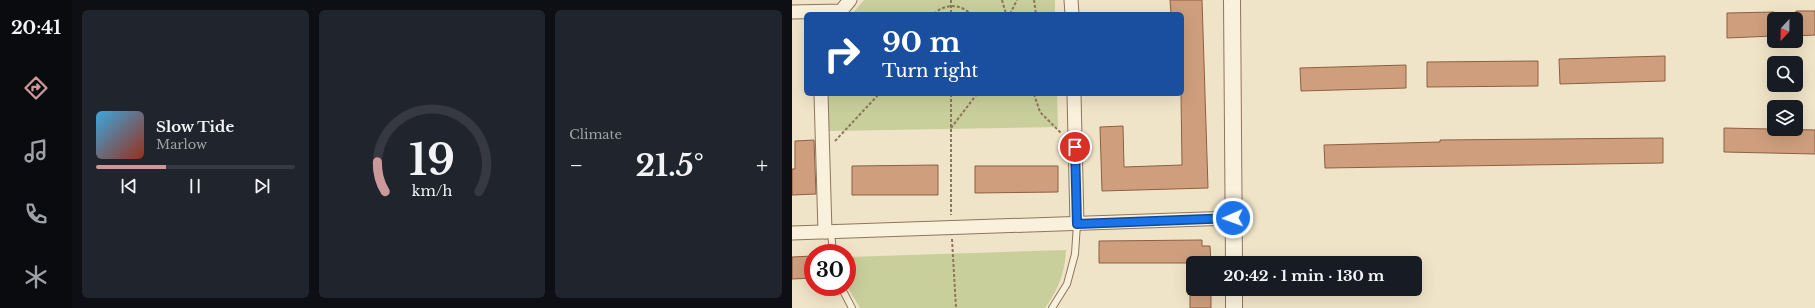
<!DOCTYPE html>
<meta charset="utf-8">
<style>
body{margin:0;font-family:"Libre Baskerville",serif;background:#20242c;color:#f1f3f6;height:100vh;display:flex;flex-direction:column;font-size:15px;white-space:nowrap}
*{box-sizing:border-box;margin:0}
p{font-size:13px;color:#9ea1a6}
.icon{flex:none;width:22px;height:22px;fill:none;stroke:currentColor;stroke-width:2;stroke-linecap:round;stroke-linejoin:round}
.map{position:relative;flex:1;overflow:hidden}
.sheet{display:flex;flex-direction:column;gap:10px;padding:10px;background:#0d0f14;width:720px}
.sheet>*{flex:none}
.guide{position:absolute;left:12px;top:12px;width:380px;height:84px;border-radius:6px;box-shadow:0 4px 16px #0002;background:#1a4fa0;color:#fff;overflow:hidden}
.needle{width:26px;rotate:202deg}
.tools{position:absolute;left:975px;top:12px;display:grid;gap:8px}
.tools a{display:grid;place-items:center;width:36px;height:36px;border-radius:6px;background:#171b24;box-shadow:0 4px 16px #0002;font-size:20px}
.speed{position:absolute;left:12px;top:244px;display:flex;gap:8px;font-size:20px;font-weight:700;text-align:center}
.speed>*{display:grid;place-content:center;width:52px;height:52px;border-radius:50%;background:#171b24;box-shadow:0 4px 16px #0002;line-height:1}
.speed .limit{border:6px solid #d22;background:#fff;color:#111}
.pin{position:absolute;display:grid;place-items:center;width:34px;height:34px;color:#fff;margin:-17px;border:2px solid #fff;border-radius:50%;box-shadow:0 1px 4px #0007}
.me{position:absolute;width:44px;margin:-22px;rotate:268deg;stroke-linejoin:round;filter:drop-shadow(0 0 3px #0008)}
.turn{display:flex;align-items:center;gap:14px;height:84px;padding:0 12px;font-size:18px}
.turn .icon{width:52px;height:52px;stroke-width:2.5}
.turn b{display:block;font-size:28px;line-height:34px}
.big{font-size:30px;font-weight:700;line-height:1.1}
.sheet .card{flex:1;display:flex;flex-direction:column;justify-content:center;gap:6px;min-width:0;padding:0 14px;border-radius:6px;background:#20242c}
.sheet .dial{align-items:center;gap:0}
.dial svg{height:104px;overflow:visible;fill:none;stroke:#363941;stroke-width:7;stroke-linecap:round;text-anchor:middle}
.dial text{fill:#f1f3f6;stroke:none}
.song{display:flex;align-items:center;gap:12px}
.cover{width:48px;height:48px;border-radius:6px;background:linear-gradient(135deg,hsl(200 70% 55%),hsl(10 70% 35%))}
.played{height:4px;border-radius:2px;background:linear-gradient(90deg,#cc999b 35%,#363941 35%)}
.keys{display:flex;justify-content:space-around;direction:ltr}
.heat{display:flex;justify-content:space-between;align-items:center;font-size:22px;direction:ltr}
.sheet .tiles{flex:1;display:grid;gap:10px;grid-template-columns:repeat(3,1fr)}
.trip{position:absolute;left:394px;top:256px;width:236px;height:40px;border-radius:6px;background:#171b24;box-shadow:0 4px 16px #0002;font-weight:700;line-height:40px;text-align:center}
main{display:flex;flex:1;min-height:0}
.dock{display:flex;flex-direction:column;width:72px;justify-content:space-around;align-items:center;background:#090b0e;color:#9ea1a6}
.dock .icon{width:28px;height:28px}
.dock .current{color:#cc999b}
.dock b{font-size:18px;color:#f1f3f6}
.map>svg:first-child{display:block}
</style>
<main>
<nav class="dock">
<b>20:41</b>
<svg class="icon current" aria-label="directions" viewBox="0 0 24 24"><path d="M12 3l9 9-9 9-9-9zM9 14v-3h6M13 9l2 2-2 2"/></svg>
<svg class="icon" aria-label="music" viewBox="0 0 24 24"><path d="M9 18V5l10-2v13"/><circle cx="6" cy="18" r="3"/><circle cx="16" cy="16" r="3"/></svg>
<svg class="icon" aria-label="phone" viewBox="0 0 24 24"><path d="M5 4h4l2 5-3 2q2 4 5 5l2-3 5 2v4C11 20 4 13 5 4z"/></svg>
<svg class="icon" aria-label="climate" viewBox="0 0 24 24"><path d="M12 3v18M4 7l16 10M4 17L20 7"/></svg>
</nav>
<section class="sheet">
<div class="tiles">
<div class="card">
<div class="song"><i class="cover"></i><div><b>Slow Tide</b><p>Marlow</p></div></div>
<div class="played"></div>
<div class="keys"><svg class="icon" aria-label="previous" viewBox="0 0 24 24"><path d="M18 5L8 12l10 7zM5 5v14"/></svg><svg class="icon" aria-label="pause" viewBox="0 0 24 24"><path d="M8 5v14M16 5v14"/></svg><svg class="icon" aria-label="next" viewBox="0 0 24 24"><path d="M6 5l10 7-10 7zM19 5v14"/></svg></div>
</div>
<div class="card dial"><svg viewBox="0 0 100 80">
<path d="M14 69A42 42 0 1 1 86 69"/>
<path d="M14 69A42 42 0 0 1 8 46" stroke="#cc999b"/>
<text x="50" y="56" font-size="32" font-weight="700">19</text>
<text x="50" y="72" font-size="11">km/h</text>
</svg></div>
<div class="card"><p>Climate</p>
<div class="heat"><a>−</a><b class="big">21.5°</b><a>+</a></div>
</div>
</div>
</section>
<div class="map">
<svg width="1023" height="308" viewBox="0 0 1023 308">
<rect width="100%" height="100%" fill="#f0e4c8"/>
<g fill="#c9cf9b">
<path d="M72,0h191v14h-203z"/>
<path d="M35,94h230l1,33 -230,4z"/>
<path d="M274,250c-1,23 -8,40 -21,58h-185l-13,-22v-29z"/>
</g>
<g fill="#cf9f7d" stroke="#8d5f41">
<path d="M378,0h32l6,188 -106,3 -2,-64 23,-1 1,41 58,-2 -1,-71h1v-80h-11z"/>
<path d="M1004,11h19v24l-19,1z"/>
<path d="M982,12v24l-47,2v-25z"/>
<path d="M873,56v25l-105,3 -1,-25z"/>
<path d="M746,61v25l-111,1v-25z"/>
<path d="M614,65v23l-105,3 -1,-23z"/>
<path d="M932,128l91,2v24l-91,-2z"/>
<path d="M871,138v25l-338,5 -1,-23 116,-3v-2z"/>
<path d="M22,140l2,54 -24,1v-26h3v-28z"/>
<path d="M146,165v30h-86v-29z"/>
<path d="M183,166h83v26l-83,1z"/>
<path d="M410,240v6h8l1,17h-112v-22z"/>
<path d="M21,256v22l-21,1v-22z"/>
<rect x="398" y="289" width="21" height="19"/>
</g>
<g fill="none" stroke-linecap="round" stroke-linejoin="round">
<defs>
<g id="service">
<path d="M39,232l2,21"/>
<path d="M49,287l11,21"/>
<path d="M260,308l15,-24 8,-30 2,-30"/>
</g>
<g id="minor">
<path d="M279,0l1,14"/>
<path d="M0,12l49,-1 9,-11"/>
<path d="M29,94l4,138"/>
<path d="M282,94l3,130"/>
<path d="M0,233l441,-15"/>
</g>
<g id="tertiary">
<path d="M440,0l2,263"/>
<path d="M442,289v19"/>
</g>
</defs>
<use href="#service" stroke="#8d765c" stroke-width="8"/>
<use href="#minor" stroke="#8d765c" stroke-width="15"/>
<use href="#tertiary" stroke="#8d765c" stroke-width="18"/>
<g stroke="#8d765c" stroke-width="2" stroke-dasharray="3 2" stroke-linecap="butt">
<path d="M159,0v14"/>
<path d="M210,0l4,14"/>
<path d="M242,0l2,14"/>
<path d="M142,14c11,-11 26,-10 37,0"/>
<path d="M218,14l7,-14"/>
<path d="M159,94v121"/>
<path d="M242,94l6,18 22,22"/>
<path d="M159,128l26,-34"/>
<path d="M43,141l44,-47"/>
<path d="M160,239l4,69"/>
</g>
<use href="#service" stroke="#faf1dc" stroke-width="6"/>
<use href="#minor" stroke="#faf1dc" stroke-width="13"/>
<use href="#tertiary" stroke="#faf1dc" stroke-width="16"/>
</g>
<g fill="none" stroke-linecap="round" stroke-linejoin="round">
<defs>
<path id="route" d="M283,147l2,77 156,-6"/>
</defs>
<use href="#route" stroke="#114b97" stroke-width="10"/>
<use href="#route" stroke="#1a73e8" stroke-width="7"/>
</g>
</svg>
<div class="tools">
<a><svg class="needle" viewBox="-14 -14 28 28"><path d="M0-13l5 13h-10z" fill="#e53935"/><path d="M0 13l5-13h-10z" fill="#9ea1a6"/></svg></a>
<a><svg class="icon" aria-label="search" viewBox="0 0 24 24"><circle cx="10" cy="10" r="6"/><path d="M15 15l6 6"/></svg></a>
<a><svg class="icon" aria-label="layers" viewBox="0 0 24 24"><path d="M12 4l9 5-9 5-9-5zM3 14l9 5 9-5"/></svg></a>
</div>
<div class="speed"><div class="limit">30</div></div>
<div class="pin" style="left:283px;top:147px;background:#d93025"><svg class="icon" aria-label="arrive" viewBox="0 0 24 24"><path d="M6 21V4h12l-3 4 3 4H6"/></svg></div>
<svg class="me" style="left:441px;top:218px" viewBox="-20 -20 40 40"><circle r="17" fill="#1a73e8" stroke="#fff" stroke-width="3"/><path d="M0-11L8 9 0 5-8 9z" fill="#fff"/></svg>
<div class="trip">20:42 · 1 min · 130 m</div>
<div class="guide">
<div class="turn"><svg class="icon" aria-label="right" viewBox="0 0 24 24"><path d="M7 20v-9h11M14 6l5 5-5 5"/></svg><div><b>90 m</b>Turn right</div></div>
</div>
</div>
</main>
